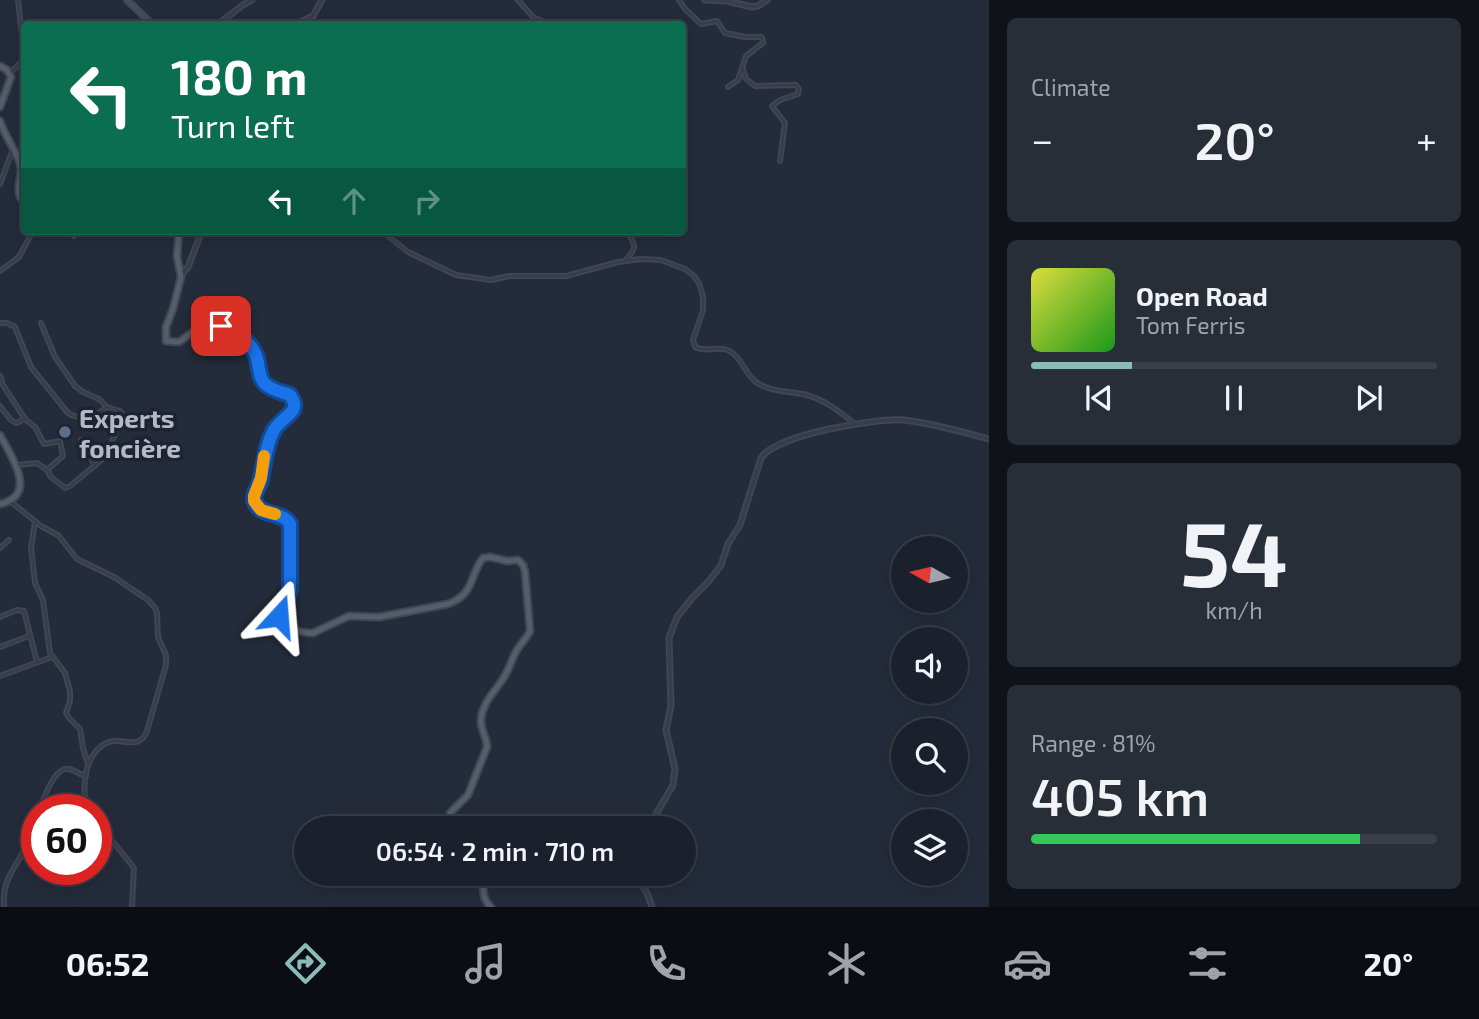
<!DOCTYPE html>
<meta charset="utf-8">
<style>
body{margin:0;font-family:"Exo 2",sans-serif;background:#282e38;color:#f1f3f6;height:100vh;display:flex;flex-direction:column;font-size:26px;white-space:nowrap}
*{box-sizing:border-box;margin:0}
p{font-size:23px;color:#a0a3a9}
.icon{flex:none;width:38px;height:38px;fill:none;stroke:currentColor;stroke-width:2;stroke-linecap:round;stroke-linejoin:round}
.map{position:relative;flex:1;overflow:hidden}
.panel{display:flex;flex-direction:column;gap:18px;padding:18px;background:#0f1218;width:490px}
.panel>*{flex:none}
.banner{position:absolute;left:21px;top:21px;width:665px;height:214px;border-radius:7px;box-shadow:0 4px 18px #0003,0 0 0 2px #393e48;background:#0b6e4f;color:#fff;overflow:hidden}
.needle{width:46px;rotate:278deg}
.buttons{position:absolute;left:891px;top:536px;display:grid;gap:14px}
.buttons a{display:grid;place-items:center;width:77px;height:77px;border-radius:50%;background:#1b212c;box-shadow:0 4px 18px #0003,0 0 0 2px #393e48;font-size:35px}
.speed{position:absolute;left:21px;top:794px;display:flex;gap:14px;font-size:35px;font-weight:700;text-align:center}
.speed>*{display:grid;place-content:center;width:91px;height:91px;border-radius:50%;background:#1b212c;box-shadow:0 4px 18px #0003,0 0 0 2px #393e48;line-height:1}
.speed .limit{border:10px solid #d22;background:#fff;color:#111}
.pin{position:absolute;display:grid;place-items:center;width:60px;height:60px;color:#fff;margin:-30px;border-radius:14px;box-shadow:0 4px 10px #0006}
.me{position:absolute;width:77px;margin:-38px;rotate:19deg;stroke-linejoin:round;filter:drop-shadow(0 0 5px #0008)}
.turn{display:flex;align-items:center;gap:24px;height:147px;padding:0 35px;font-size:32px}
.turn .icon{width:91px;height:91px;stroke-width:2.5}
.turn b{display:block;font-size:49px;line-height:60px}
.lanes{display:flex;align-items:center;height:66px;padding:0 35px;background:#0003;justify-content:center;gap:35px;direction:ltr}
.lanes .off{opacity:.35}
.big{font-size:52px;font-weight:600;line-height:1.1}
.panel .card{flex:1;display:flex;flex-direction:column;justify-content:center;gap:10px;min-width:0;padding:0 24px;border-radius:10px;background:#282e38}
.panel .dial{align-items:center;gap:0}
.dial b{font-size:91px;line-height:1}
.song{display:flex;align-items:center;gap:21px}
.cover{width:84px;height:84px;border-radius:10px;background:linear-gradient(135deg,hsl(60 70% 55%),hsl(120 70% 35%))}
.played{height:7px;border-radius:4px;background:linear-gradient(90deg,#8bbbb9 25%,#393e48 25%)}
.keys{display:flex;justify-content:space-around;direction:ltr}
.heat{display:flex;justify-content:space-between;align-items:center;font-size:38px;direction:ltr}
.charge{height:10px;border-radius:5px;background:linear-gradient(90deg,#34c759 81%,#393e48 0)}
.trip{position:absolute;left:294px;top:816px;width:402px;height:70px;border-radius:35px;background:#1b212c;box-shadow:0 4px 18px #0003,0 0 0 2px #393e48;font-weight:600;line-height:70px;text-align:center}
.dock{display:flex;height:112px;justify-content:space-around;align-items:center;background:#0b0d12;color:#a0a3a9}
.dock .icon{width:49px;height:49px}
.dock .active{color:#8bbbb9}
.dock b{font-size:32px;color:#f1f3f6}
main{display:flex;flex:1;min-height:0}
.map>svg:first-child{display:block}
</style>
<main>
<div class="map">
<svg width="989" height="907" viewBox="0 0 989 907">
<rect width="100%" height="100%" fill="#242c3b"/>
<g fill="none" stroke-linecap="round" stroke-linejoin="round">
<defs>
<g id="minor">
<path d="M518,0l15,17 15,7"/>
<path d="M679,0l6,9 16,15 16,-3 8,12 20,4h17l1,6 -17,13 -8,24 -10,7"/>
<path d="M743,69l3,10 9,7 41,-1 3,4 -1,5 -18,6 -8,6 13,17 -5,38"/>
<path d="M10,73l12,-12 2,-6 -6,-55"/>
<path d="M0,184l13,-35"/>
<path d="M68,231l6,5"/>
<path d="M382,231l26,21 48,23 35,5 18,-4h57l52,-14 23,-3 20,1 24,9 9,7 5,7 4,14v13l-10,30 2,7c12,6 22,-1 32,3 14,5 17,23 29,32 14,10 31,9 47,12 21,5 36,17 52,30"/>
<path d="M625,261c12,-13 12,-16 1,-30"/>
<path d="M0,271l19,-14 14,-26"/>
<path d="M0,323h7l8,4 16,40 37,46c12,8 28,3 39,-6l13,4 2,3 -9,25 -8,18 -35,29 -5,2 -14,-11 -4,-7"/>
<path d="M41,323l14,34 20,29 8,6 16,7 8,8"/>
<path d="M0,376l3,9 22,34 -9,4 -5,-3 -11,-14"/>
<path d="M81,440l14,26"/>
<path d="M16,465l21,-2 10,7 16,-14 -3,-15 -16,3 -9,-17 -10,-8"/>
<path d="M10,501l31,25 17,9 19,24 37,18 34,23 7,8 2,5 1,24 8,18v10l-19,66c-7,18 -19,9 -34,10 -18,3 -26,22 -28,38 -1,15 -2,20 8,31"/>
<path d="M35,522l-4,26 4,35 8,17 7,53 15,20 5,18v10l-4,12 2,4 12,12 3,19 5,16"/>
<path d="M0,548l9,-8"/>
<path d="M0,617l17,-7 7,1 13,51"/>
<path d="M0,647l29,-11"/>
<path d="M0,676l52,-19"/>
<path d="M39,810c5,-11 15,-44 30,-41 6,1 11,6 17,7"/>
<path d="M96,814l11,20 27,34 -2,39"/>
<path d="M4,907c-2,-28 10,-36 21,-59 5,-10 7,-22 12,-33"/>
</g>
<g id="tertiary">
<path d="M705,0l22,1 25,6 6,-1 9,-6"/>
<path d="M218,24l25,-19 9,-5"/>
<path d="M296,24l17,-8 9,-16"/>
<path d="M181,276l7,-9 14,-36"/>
<path d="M648,828l25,-43 2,-16 -9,-39 5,-24 -2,-68 8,-21 16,-20 16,-16 12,-16 7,-21 12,-19 21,-67c16,-24 115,-40 143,-38 29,3 57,12 85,19"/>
<path d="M635,873l12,20 5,14"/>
</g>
<path id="secondary" d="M127,0l25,24"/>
<g id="primary">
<path d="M0,66l7,4 4,7 -11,30"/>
<path d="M0,121c4,15 20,34 21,48 0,12 -7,24 3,33"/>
<path d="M179,231l-2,25 4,21 -8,32 -7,18v14l13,1c8,-5 14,-12 23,-15 20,-7 46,9 54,27 4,10 1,22 9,31 8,8 30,4 29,20 0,8 -12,14 -16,20 -14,17 -12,38 -18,57 -2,5 -6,10 -6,15 -1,20 28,12 36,27v66l-11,26c6,12 21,17 34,17l36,-17 30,1 69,-13c27,-10 21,-28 35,-46l7,-1 17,4 11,-1 5,5 2,6 5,60c-3,7 -9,12 -13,19 -6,10 -8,21 -15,30 -8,13 -20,23 -21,40 -1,9 6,17 6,27l-19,48 -18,18 -1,10 3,5"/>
<path d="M0,435c11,21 39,60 0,69"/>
<path d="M484,873c-1,13 -3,25 7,34"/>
</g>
</defs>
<use href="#minor" stroke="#414754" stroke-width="6"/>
<use href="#tertiary" stroke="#414754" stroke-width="7"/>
<use href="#secondary" stroke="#414754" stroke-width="8"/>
<use href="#primary" stroke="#414754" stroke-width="9"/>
<use href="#minor" stroke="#373e4b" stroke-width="2.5"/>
<use href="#tertiary" stroke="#373e4b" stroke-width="3.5"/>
<use href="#secondary" stroke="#464d5e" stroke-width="4.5"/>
<use href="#primary" stroke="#555d6b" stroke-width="5"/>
</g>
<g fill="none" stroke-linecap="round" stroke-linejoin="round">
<defs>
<path id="route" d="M221,326c17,6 34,18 37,37 1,7 2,16 7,21 6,6 17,8 25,11 3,5 6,9 3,15 -5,7 -14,12 -19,20 -9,16 -9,34 -14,52 -2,6 -8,13 -5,20 6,16 27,8 35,22v66l-11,26"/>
</defs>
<use href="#route" stroke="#114b97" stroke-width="18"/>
<use href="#route" stroke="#1a73e8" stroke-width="12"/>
<path stroke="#f59e0b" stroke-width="12" d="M264,456l-3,22 -7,18v5l7,9 14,4"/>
</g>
<circle fill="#5c6f8a" stroke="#1d2330" stroke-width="2.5" cx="65" cy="432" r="7"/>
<g text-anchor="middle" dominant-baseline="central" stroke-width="7" stroke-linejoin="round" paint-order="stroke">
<g font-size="26" font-weight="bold" fill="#b3b9c7" stroke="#1d2330" text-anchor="start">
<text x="79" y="417">Experts<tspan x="79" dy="30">foncière</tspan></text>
</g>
</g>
</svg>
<div class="buttons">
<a><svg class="needle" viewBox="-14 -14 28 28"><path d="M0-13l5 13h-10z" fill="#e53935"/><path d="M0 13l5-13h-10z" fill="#a0a3a9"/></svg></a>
<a><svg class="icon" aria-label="sound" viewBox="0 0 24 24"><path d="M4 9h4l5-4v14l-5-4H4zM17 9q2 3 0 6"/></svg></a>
<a><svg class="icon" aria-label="search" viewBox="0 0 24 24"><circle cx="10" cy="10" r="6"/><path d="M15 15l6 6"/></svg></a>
<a><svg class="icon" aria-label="layers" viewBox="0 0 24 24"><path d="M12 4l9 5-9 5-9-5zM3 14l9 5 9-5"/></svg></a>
</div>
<div class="speed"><div class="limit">60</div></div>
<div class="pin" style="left:221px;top:326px;background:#d93025"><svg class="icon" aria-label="arrive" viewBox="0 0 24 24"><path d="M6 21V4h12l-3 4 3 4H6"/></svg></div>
<svg class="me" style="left:279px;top:616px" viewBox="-20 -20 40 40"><path d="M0-17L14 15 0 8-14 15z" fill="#1a73e8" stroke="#fff" stroke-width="4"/></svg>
<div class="trip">06:54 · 2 min · 710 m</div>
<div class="banner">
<div class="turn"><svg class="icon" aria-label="left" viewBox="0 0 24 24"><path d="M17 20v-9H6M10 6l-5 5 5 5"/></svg><div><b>180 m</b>Turn left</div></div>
<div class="lanes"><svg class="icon" aria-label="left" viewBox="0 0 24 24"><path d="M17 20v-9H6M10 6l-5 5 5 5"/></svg><svg class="icon off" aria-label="ahead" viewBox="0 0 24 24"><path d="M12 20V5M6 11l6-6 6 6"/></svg><svg class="icon off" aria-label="right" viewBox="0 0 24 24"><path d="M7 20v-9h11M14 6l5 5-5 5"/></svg></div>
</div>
</div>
<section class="panel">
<div class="card"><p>Climate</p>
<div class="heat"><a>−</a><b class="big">20°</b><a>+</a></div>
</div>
<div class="card">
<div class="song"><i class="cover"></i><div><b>Open Road</b><p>Tom Ferris</p></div></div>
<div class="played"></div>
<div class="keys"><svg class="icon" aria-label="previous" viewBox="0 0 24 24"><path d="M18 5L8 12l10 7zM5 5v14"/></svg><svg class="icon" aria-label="pause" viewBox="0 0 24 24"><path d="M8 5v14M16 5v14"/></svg><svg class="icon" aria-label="next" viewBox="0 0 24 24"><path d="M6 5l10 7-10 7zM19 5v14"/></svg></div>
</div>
<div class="card dial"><b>54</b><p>km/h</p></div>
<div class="card"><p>Range · 81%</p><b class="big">405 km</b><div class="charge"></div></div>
</section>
</main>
<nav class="dock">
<b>06:52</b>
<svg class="icon active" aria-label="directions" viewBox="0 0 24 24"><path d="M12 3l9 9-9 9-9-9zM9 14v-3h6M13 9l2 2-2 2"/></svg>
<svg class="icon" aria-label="music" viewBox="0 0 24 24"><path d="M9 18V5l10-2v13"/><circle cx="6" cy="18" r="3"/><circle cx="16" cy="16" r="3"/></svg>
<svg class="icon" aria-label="phone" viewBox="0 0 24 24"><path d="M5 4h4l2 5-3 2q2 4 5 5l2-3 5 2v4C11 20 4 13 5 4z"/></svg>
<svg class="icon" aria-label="climate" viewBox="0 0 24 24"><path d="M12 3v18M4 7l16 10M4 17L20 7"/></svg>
<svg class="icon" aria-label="car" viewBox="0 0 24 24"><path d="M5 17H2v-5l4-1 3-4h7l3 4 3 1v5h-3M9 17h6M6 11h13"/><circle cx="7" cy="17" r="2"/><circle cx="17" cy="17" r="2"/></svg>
<svg class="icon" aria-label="filters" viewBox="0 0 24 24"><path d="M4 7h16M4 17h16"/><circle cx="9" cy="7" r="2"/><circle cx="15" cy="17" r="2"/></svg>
<b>20°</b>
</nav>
